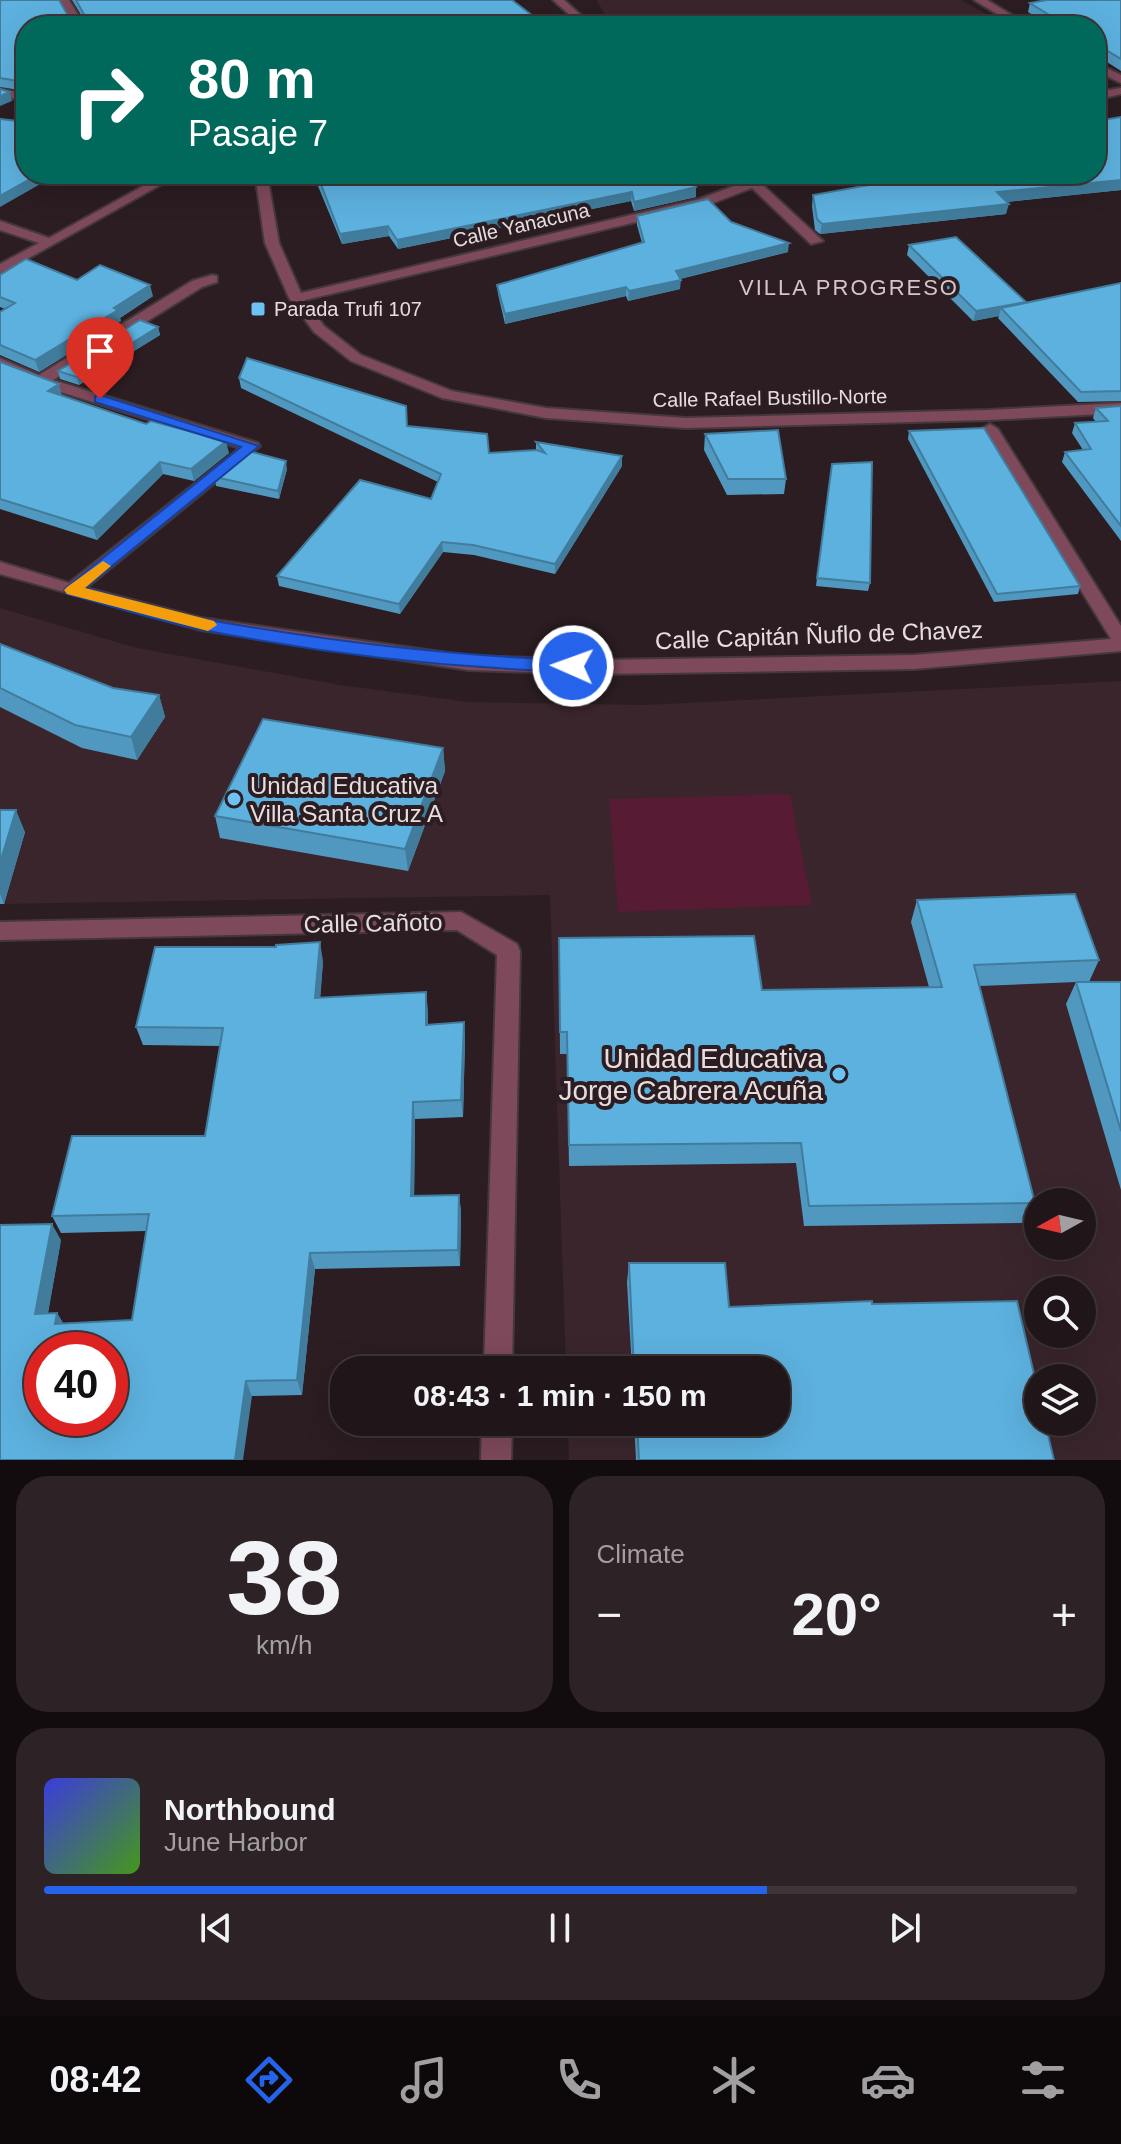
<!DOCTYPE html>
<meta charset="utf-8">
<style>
body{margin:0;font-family:Helvetica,sans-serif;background:#2d2326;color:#f1f3f6;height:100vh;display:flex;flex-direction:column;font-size:30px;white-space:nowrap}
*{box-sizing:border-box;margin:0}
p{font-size:26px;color:#a29fa2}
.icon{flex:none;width:44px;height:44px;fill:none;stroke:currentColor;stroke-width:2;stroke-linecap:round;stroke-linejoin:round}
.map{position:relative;height:1460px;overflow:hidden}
.details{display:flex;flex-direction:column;gap:16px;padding:16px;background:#120c0e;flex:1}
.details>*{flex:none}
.guide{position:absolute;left:16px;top:16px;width:1090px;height:168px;border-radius:32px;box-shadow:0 8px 32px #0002,0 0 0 2px #3d3538;background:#00695c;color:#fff;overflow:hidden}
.needle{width:52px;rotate:262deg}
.tools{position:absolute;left:1024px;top:1188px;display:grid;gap:16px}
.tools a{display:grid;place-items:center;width:72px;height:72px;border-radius:50%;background:#201619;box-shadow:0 8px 32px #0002,0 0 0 2px #3d3538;font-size:40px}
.speed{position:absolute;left:24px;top:1332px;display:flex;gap:16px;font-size:40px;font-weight:700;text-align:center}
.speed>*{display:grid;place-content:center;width:104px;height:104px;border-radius:50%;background:#201619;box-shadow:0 8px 32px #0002,0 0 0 2px #3d3538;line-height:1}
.speed .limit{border:12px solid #d22;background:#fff;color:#111}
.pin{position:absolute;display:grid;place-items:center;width:68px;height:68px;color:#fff;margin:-82px -34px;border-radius:50% 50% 50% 0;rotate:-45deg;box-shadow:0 0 8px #0007}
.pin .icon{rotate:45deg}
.me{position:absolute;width:88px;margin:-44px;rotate:272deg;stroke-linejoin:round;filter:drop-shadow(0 0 6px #0008)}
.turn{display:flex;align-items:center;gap:28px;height:168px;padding:0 40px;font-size:36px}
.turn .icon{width:104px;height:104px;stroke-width:2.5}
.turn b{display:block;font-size:56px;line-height:68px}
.big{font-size:60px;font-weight:600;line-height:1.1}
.details .card{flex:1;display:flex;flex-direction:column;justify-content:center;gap:12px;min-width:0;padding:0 28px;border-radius:32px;background:#2d2326}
.details .dial{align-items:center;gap:0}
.dial b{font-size:104px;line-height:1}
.song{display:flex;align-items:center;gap:24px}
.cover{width:96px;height:96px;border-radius:12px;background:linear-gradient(135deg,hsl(240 70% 55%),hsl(100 70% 35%))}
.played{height:8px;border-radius:4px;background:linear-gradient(90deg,#2563eb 70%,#3d3538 70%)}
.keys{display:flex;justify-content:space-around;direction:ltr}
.heat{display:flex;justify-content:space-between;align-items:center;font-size:44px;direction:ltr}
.details .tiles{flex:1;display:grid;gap:16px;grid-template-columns:1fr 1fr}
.card:last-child{grid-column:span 2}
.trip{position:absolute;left:330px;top:1356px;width:460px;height:80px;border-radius:32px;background:#201619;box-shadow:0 8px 32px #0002,0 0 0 2px #3d3538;font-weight:600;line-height:80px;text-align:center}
.dock{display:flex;height:128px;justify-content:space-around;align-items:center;background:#0d090a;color:#a29fa2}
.dock .icon{width:56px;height:56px}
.dock .selected{color:#2563eb}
.dock b{font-size:36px;color:#f1f3f6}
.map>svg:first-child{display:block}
</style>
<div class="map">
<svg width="1121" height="1460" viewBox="0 0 1121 1460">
<rect width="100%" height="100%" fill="#2b1d21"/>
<g fill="#3a252c" fill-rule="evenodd">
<path d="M596,0h365l47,26h-395z"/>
<path d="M0,608l137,40 203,37 128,17 177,3 476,-24v779h-552l-1,-38h208v-52h-210l-16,-475 -550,9zM1038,1202h44v44h-44zM1038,1290h44v44h-44zM1038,1378h44v44h-44z"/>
</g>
<path fill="#571b33" d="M790,794l22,111 -194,7 -9,-113z"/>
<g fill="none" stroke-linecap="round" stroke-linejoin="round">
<defs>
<g id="minor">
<path d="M59,0h10l16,26h-10z"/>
<path d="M553,0h11l29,26h-11z"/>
<path d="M974,0h13l43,26h-13z"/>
<path d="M1096,63l25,12v8l-25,-12z"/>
<path d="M1121,88v6l-25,6v-8z"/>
<path d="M0,89l26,5v8l-26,-7z"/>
<path d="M165,174h15l-180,100v-10l39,-21 -39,-13v-9l49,17z"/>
<path d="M255,174h12l12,69 22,50 398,-94 46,-17 -4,-8h10l72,67 -12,3 -59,-56 -44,17 -403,95 19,26 37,29 91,36 94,17 140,10 302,-8 133,-7v10l-133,7 -302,8 -140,-10 -104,-20 -91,-37 -37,-29 -25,-34 -24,-55z"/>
<path d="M212,275l5,1v6l-15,5 -149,93 205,63 2,3 -174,142 115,30 268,38 130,4 315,-5 197,-16 -129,-210 8,-5 8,5 123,197v25l-207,18 -315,5 -130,-4 -268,-40 -201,-56v-12l69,21 171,-135 -205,-64 -35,-15v-11l39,17 153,-94z"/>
<path d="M461,912l56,32 3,7 -8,419h-28l13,-415 -40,-25 -457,10v-18z"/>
<path d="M482,1422h30l-1,38h-30z"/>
</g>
</defs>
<use href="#minor" stroke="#45383c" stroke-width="4"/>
<use href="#minor" fill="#7d495b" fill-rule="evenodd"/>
</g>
<g fill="#5098c0">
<path d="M0,0l70,19 13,-1 -11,-18h440l-486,26v65l-26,-4z"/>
<path d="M1121,0v71l-25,-16v-29h-46l-22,-14 2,-9z"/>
<path d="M1121,117v73l-114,12 -1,12 -186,20 -5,-4 -3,-24 1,-11 111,-20 -1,-1h173z"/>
<path d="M313,174h378v4l-3,1 8,18 -62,14 -3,-10 -233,48 -9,-13 -47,8z"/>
<path d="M637,216l94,6 57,30 -108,27v10l-52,12 -2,-5 -121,28 -7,-30 -1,-9 145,-42 -5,-18z"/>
<path d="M909,245l117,58 95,-20v118l-43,1 -80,-84 1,-2 -26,5 -66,-66z"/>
<path d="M0,275l77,5 76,16 -33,22 1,3 -82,51 -39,-17v-43l5,-3 -5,-2z"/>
<path d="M158,327l2,8 -81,50 -19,-6 -2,-8z"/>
<path d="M0,362l62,33 167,58 -35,28 -31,-7 -66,66 -97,-31z"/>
<path d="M239,378l250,75 47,-3v-8l86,14v10l-67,108 -81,-19 -31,-3 -43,62 -121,-28 -2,-10 154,-77 7,-17 -197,-94z"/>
<path d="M1121,406v135l-59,-79 3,-10 18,-2 -11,-17 3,-10 21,-1 -3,-4 3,-10z"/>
<path d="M909,431l171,155 -2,8 -84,8 -86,-163z"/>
<path d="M705,434l81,45 -2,15 -57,1 -23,-45z"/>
<path d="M832,464l38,119 -2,8 -52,-5z"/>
<path d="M287,469l-8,30 -63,-13 -1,-9z"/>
<path d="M0,644l113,44 46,7 6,22 -28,43 -55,-12 -82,-41z"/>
<path d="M443,748l2,23 -37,100 -188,-33 -5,-22z"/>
<path d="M0,810l25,22 -21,72h-4z"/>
<path d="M917,900l182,60 -10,22h32v208l-55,-186 10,-22 -97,4 56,217 -10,20 -221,3 -8,-63 -227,3 -2,-112h-7l-1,-116 203,52 167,-3 -18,-65z"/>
<path d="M323,961l-3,37 108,12v15l36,-3 1,18 -2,77 -48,2 -1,77 45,-1 2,17 -1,54 -145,3 -13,126 -50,1 -252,64 61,-220 -13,73h9l6,10 69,-3 14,-89 -85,2 -9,-17 153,-80 15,-90 -77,-1 -7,-18z"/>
<path d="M629,1263l100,44 143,-3 182,156h-418l-2,-38h142v-52h-144l-5,-88z"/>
</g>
<g fill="#417c9c">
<path d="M10,92l2,9 -12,5v-10z"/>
<path d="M39,174h19l-58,33v-11z"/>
<path d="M681,174h10v4l-11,3z"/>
<path d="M1121,180v10l-126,13 2,-11z"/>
<path d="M696,187v10l-62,14v-9z"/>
<path d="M632,192l-1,9 -233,48 -1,-9z"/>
<path d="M1009,204l-3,10 -186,20 2,-10z"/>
<path d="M388,226l1,10 -47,8 -2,-10z"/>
<path d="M789,243l-1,9 -112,28v-9z"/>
<path d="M681,280l-1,9 -52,12 1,-10z"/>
<path d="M150,285l3,11 -33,22 1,3 -82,51 -4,-12z"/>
<path d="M626,287v9l-121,28v-10z"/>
<path d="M1026,302l-25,6 -2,8 -26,5 3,-10z"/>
<path d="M158,327l2,8 -81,50 -2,-8z"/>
<path d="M59,384l3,12 -14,-5z"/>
<path d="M226,441l3,12 -35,28 -3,-12z"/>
<path d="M622,456v10l-67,108v-10z"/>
<path d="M286,461l1,8 -8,30 -1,-8z"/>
<path d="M160,462l3,12 -66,66 -4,-12z"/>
<path d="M442,542l1,10 -43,62 -1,-10z"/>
<path d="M159,695l6,22 -28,43 -6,-23z"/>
<path d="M443,748l2,23 -37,100 -3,-22z"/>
<path d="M16,810l9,22 -21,72 -4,-10v-31z"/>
<path d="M320,942l3,19 -4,55 -4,-18z"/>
<path d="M426,992l2,18v32l-2,-17z"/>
<path d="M464,1022l1,18 -2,77 -2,-17z"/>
<path d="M413,1102l2,17 -1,93 -3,-16z"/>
<path d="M459,1195l2,17 -1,54 -2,-16z"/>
<path d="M52,1224l9,16 -16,89 -10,-15z"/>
<path d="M310,1253l5,16 -13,126 -5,-15z"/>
<path d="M57,1313l9,15 -11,-4z"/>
<path d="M246,1381l6,15 -9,64h-8z"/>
</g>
<g fill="#5db1df" stroke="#417c9c" stroke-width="2" fill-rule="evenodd">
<path d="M0,0h59l11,19 16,-1 -10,-18h436l34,26h-520v59l-2,-3 -24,-4z"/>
<path d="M1047,0h74v59l-25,-15v-18h-29l-37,-23z"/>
<path d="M0,89l10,3 -10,4z"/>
<path d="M1121,117v63l-124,12 12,12 -187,20 -5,-5 -4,-24 118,-21h165v-53z"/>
<path d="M0,119l26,3v52h13l-39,22z"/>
<path d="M317,174h366l13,13 -62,15 -2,-10 -235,48 -9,-14 -48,8z"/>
<path d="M708,199l23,23 58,21 -113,28 5,9 -52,11 -3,-4 -121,27 -8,-29 147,-43 -7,-26z"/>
<path d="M956,237l70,65 -50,9 -67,-66z"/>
<path d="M26,259l51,21 23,-15 50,20 -36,23 4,2 -83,50 -35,-15v-33l15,-9 -15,-6v-22z"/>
<path d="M1121,283v108l-40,1 -80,-84z"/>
<path d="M140,320l18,7 -81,50 -19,-6z"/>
<path d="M247,358l159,48 1,20 80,8 2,19 48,-3 8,3 -9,-11 86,14 -67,108 -82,-19 -31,-3 -43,62 -122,-28 83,-96 71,19 10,-25 -202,-96z"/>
<path d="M0,362l59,22 -11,7 98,33 5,-3 75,20 -35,28 -31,-7 -67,66 -93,-29z"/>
<path d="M1121,406v120l-56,-74 26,-3 -16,-26 33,-2 -12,-13z"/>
<path d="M984,428l96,158 -83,8 -88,-163z"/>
<path d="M778,430l8,49h-58l-23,-45z"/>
<path d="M248,451l38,10 -8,30 -63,-14z"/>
<path d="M872,462l-2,121 -53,-5 15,-114z"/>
<path d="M0,644l113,44 46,7 -28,42 -56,-12 -75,-37z"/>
<path d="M263,719l180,29 -38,101 -190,-33z"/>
<path d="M0,810h16l-16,53z"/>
<path d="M1075,894l24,66 -125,5 61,238 -226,3 -8,-63 -232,2 -2,-113h-7l-1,-94 195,-2 8,54 180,-3 -25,-87z"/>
<path d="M320,942l-5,56 111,-6v33l38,-3 -3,78 -48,2 -2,94 48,-1 -1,55 -148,3 -13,127 -51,1 -11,79h-235v-235l52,-1 -17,90 22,-1 -2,11 77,-4 17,-106 -97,2 20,-80h133l18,-108 -87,-1 19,-80h121v-2zM42,1350h68v68h-68z"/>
<path d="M1076,982h45v149z"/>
<path d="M629,1263h96l4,44 143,-6v3l145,-3 21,90v31h7l9,38h-415l-2,-38h139v-52h-142z"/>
</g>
<path fill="#2563eb" stroke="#184099" stroke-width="2" d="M100,395l159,51 -174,142c40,10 79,23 119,31 122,22 245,37 369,41l9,6 -9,6c-124,-4 -248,-18 -370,-42 -46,-9 -91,-24 -136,-36l-3,-4 3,-3 174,-140 -146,-45v-6z"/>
<path fill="#f59e0b" d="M103,561l8,5 -26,22 129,33 3,4 -9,6 -141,-37 -3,-4 3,-3z"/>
<g fill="#6dc2f3" stroke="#2b1d21" stroke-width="3">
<rect x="250" y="301" width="16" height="16" rx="4"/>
<circle cx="234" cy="799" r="8"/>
<circle cx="839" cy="1074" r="8"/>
</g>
<g text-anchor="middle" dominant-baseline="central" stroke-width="8" stroke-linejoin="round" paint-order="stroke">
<g font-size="20" fill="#e7dddf" stroke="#2b1d21">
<text transform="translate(521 225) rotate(-13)">Calle Yanacuna</text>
<text transform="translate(770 398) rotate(-1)">Calle Rafael Bustillo-Norte</text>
</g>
<g font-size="20" fill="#e7dddf" stroke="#2b1d21" text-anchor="start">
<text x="274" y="309">Parada Trufi 107</text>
</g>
<g font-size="22" letter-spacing="2" fill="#d7c3c8" stroke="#2b1d21">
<text x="849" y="287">VILLA PROGRESO</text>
</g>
<g font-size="24" fill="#e7dddf" stroke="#2b1d21">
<text transform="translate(819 635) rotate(-2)">Calle Capitán Ñuflo de Chavez</text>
<text transform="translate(373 923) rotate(-1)">Calle Cañoto</text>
</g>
<g font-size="24" fill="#e7dddf" stroke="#2b1d21" text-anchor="start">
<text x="250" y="785">Unidad Educativa<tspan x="250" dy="28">Villa Santa Cruz A</tspan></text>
</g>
<g font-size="28" fill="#e7dddf" stroke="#2b1d21" text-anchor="end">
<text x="823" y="1058">Unidad Educativa<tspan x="823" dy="32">Jorge Cabrera Acuña</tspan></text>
</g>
</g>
</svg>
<div class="tools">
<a><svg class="needle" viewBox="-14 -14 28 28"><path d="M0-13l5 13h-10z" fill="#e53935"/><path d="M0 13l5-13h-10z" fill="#a29fa2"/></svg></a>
<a><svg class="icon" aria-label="search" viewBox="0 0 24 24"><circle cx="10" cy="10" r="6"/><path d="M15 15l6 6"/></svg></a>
<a><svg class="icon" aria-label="layers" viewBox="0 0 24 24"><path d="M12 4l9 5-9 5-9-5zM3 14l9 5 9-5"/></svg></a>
</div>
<div class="speed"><div class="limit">40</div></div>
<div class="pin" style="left:100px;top:399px;background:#d93025"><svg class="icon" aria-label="arrive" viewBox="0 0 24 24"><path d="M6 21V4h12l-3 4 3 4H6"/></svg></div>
<svg class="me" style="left:573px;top:666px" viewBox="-20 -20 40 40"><circle r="17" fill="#2563eb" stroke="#fff" stroke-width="3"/><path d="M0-11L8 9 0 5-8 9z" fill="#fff"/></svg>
<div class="trip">08:43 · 1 min · 150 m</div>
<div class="guide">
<div class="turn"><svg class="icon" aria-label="right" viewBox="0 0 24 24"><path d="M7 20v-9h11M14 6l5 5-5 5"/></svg><div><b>80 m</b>Pasaje 7</div></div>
</div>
</div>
<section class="details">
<div class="tiles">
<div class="card dial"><b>38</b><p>km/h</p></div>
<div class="card"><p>Climate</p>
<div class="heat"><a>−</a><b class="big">20°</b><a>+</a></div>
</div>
<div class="card">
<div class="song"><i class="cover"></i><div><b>Northbound</b><p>June Harbor</p></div></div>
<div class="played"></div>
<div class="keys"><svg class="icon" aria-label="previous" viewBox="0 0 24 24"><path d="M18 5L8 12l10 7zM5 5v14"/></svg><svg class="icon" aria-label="pause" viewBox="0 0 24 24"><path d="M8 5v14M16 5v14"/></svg><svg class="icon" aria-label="next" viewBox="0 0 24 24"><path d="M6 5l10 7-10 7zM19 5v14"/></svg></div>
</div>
</div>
</section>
<nav class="dock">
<b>08:42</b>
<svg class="icon selected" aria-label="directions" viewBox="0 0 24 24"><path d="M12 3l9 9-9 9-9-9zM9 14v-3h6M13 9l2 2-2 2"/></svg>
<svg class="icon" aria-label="music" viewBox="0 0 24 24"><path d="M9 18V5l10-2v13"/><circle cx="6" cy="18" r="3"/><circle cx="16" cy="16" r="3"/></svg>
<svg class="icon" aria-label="phone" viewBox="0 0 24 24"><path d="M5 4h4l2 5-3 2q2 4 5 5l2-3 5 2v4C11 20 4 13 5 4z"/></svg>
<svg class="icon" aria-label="climate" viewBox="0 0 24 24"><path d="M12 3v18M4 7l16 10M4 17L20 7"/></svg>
<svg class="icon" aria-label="car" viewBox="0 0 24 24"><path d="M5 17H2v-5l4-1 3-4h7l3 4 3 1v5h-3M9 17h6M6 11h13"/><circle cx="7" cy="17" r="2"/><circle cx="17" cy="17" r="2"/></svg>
<svg class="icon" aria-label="filters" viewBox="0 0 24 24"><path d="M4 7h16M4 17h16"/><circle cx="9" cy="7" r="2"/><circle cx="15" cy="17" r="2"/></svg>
</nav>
